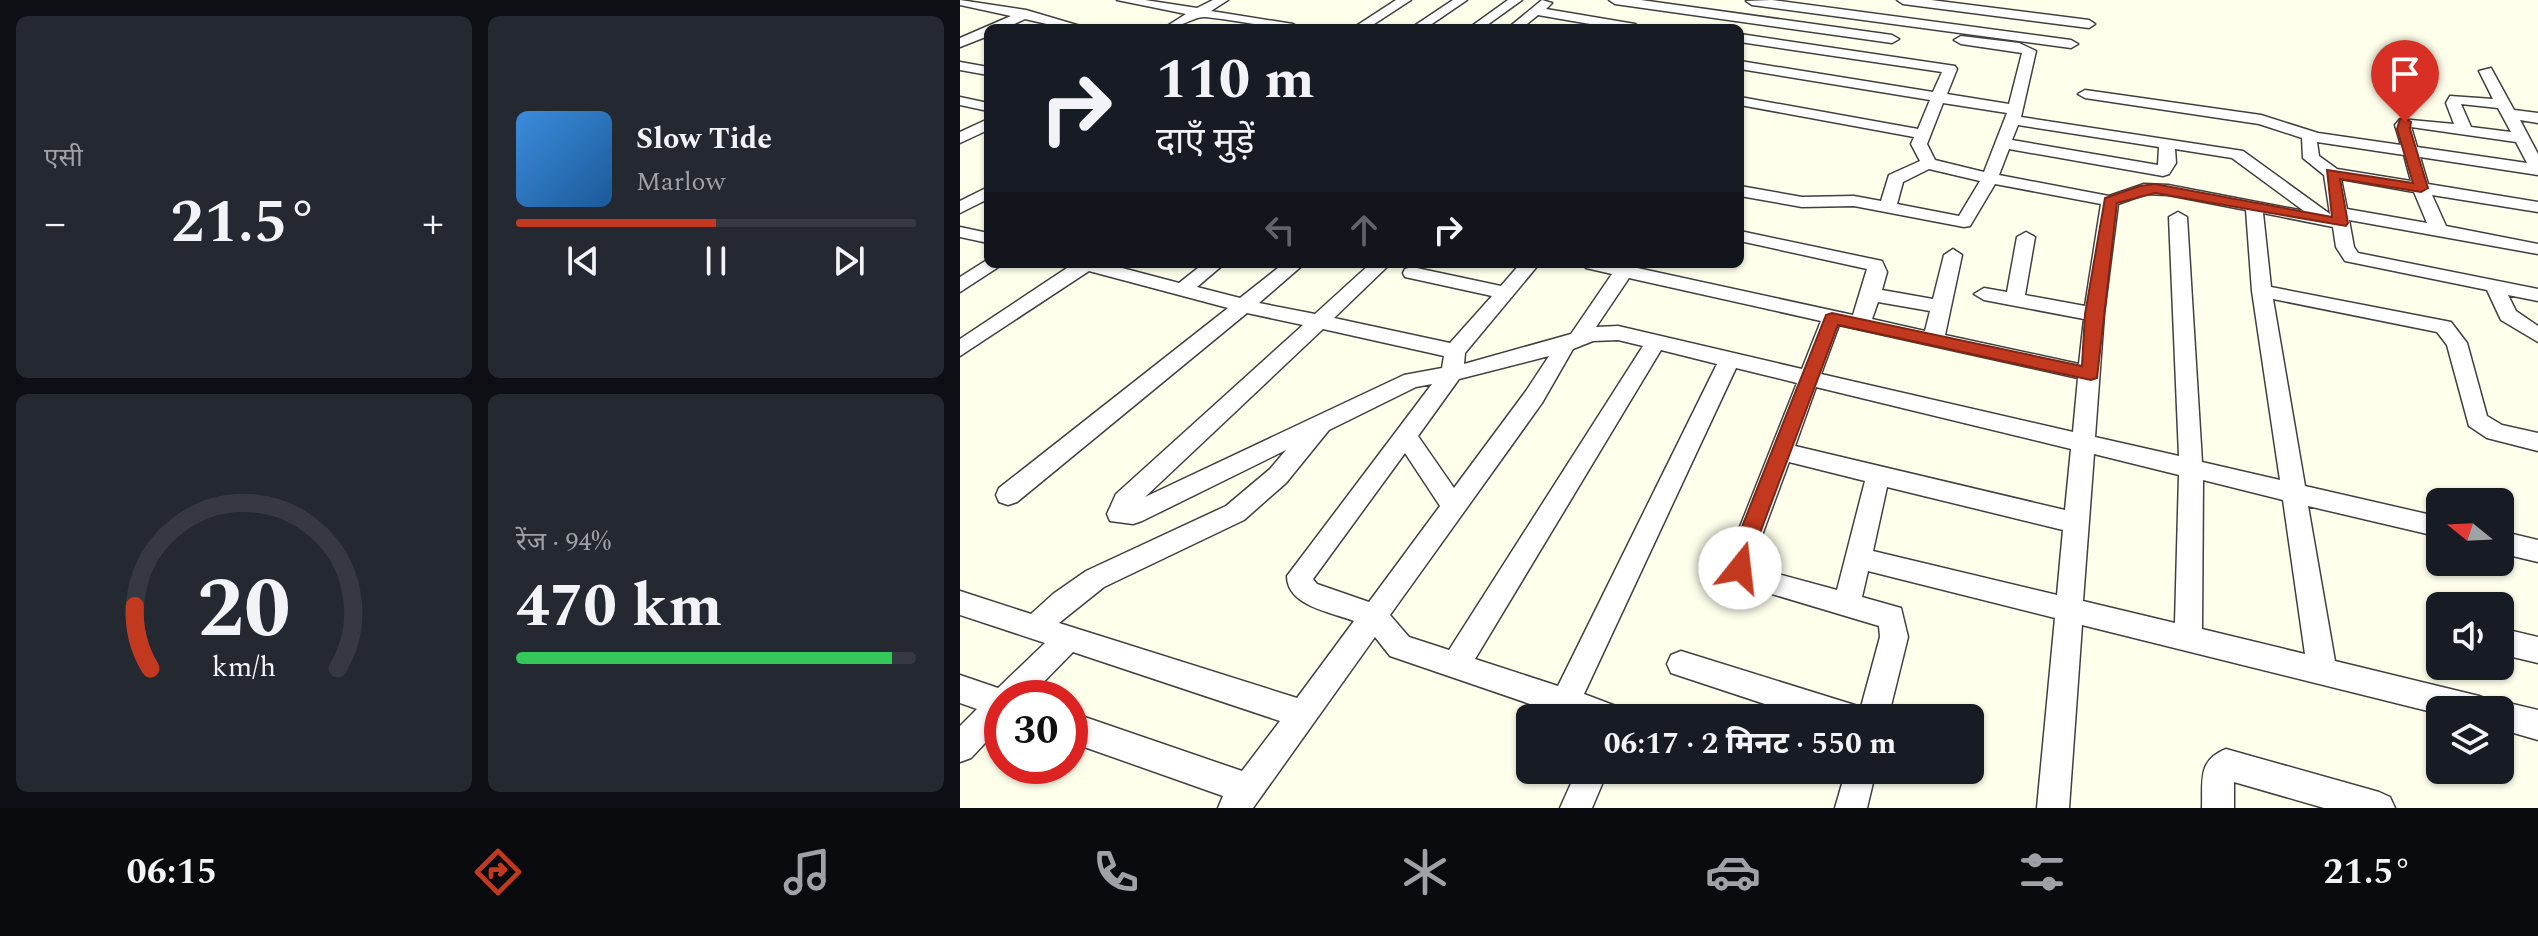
<!DOCTYPE html>
<html lang="hi">
<meta charset="utf-8">
<style>
body{margin:0;font-family:Spectral,"Noto Sans Devanagari",serif;background:#242831;color:#f1f3f6;height:100vh;display:flex;flex-direction:column;font-size:30px;white-space:nowrap}
*{box-sizing:border-box;margin:0}
p{font-size:26px;color:#9ea1a6}
.icon{flex:none;width:44px;height:44px;fill:none;stroke:currentColor;stroke-width:2;stroke-linecap:round;stroke-linejoin:round}
.map{position:relative;flex:1;overflow:hidden}
.drawer{display:flex;flex-direction:column;gap:16px;padding:16px;background:#0d0f14;width:960px}
.drawer>*{flex:none}
.guide{position:absolute;left:24px;top:24px;width:760px;height:244px;border-radius:12px;box-shadow:0 2px 6px #0004;background:#171b24;color:#f1f3f6;overflow:hidden}
.needle{width:52px;rotate:288deg}
.buttons{position:absolute;left:1466px;top:488px;display:grid;gap:16px}
.buttons a{display:grid;place-items:center;width:88px;height:88px;border-radius:12px;background:#171b24;box-shadow:0 2px 6px #0004;font-size:40px}
.speed{position:absolute;left:24px;top:680px;display:flex;gap:16px;font-size:40px;font-weight:700;text-align:center}
.speed>*{display:grid;place-content:center;width:104px;height:104px;border-radius:50%;background:#171b24;box-shadow:0 2px 6px #0004;line-height:1}
.speed .limit{border:12px solid #d22;background:#fff;color:#111}
.pin{position:absolute;display:grid;place-items:center;width:68px;height:68px;color:#fff;margin:-82px -34px;border-radius:50% 50% 50% 0;rotate:-45deg;box-shadow:0 0 8px #0007}
.pin .icon{rotate:45deg}
.me{position:absolute;width:88px;margin:-44px;rotate:16deg;stroke-linejoin:round;filter:drop-shadow(0 0 6px #0008)}
.turn{display:flex;align-items:center;gap:28px;height:168px;padding:0 40px;font-size:36px}
.turn .icon{width:104px;height:104px;stroke-width:2.5}
.turn b{display:block;font-size:56px;line-height:68px}
.lanes{display:flex;align-items:center;height:76px;padding:0 40px;background:#0003;justify-content:center;gap:40px;direction:ltr}
.lanes .off{opacity:.35}
.big{font-size:60px;font-weight:700;line-height:1.1}
.drawer .card{flex:1;display:flex;flex-direction:column;justify-content:center;gap:12px;min-width:0;padding:0 28px;border-radius:12px;background:#242831}
.drawer .dial{align-items:center;gap:0}
.dial svg{height:208px;overflow:visible;fill:none;stroke:#363941;stroke-width:7;stroke-linecap:round;text-anchor:middle}
.dial text{fill:#f1f3f6;stroke:none}
.song{display:flex;align-items:center;gap:24px}
.cover{width:96px;height:96px;border-radius:12px;background:linear-gradient(135deg,hsl(210 70% 55%),hsl(210 70% 35%))}
.played{height:8px;border-radius:4px;background:linear-gradient(90deg,#c2391f 50%,#363941 50%)}
.keys{display:flex;justify-content:space-around;direction:ltr}
.heat{display:flex;justify-content:space-between;align-items:center;font-size:44px;direction:ltr}
.charge{height:12px;border-radius:6px;background:linear-gradient(90deg,#34c759 94%,#363941 0)}
.drawer .tiles{flex:1;display:grid;gap:16px;grid-template-columns:repeat(2,1fr)}
.trip{position:absolute;left:556px;top:704px;width:468px;height:80px;border-radius:12px;background:#171b24;box-shadow:0 2px 6px #0004;font-weight:700;line-height:80px;text-align:center}
.tabs{display:flex;height:128px;justify-content:space-around;align-items:center;background:#090b0e;color:#9ea1a6}
.tabs .icon{width:56px;height:56px}
.tabs .selected{color:#c2391f}
.tabs b{font-size:36px;color:#f1f3f6}
main{display:flex;flex:1;min-height:0}
.map>svg:first-child{display:block}
</style>
<main>
<section class="drawer">
<div class="tiles">
<div class="card"><p>एसी</p>
<div class="heat"><a>−</a><b class="big">21.5°</b><a>+</a></div>
</div>
<div class="card">
<div class="song"><i class="cover"></i><div><b>Slow Tide</b><p>Marlow</p></div></div>
<div class="played"></div>
<div class="keys"><svg class="icon" aria-label="previous" viewBox="0 0 24 24"><path d="M18 5L8 12l10 7zM5 5v14"/></svg><svg class="icon" aria-label="pause" viewBox="0 0 24 24"><path d="M8 5v14M16 5v14"/></svg><svg class="icon" aria-label="next" viewBox="0 0 24 24"><path d="M6 5l10 7-10 7zM19 5v14"/></svg></div>
</div>
<div class="card dial"><svg viewBox="0 0 100 80">
<path d="M14 69A42 42 0 1 1 86 69"/>
<path d="M14 69A42 42 0 0 1 8 45" stroke="#c2391f"/>
<text x="50" y="56" font-size="32" font-weight="700">20</text>
<text x="50" y="72" font-size="11">km/h</text>
</svg></div>
<div class="card"><p>रेंज · 94%</p><b class="big">470 km</b><div class="charge"></div></div>
</div>
</section>
<div class="map">
<svg width="1578" height="808" viewBox="0 0 1578 808">
<rect width="100%" height="100%" fill="#ffffec"/>
<g fill="none" stroke-linecap="round" stroke-linejoin="round">
<defs>
<g id="minor">
<path d="M0,0l66,10 61,18h-23l-39,-9 -19,9h-18v8l-28,11v-9l51,-22 -51,-11z"/>
<path d="M157,0h28l52,8 16,-8h15l-17,11 82,13 6,4c-32,0 -62,-8 -94,-11 -11,-1 -23,11 -41,11l22,-14z"/>
<path d="M436,0h15l-43,28h-15z"/>
<path d="M493,0h14l-41,28h-15z"/>
<path d="M548,0h14l-39,28h-14z"/>
<path d="M582,0l10,3 -6,6 89,15 6,4h-28l-75,-13 -16,13h-14z"/>
<path d="M649,0h32l251,35 7,4 -7,4 -277,-39z"/>
<path d="M812,0l299,40 7,4 -7,4 -319,-43 -6,-4z"/>
<path d="M937,0h34l158,20 6,4 -6,4 -186,-24z"/>
<path d="M780,34l215,32 2,3 -10,25 62,10 13,-51 -61,-9 -7,-4 7,-4 58,7 17,8 -15,66 222,34 87,63 -6,-39 -21,-17 -1,-20 -43,-14 -174,-26 -7,-4 7,-4 176,25 57,18 83,12 -6,-20 5,-6 54,5 -8,-21 4,-7 43,3 -14,-28 12,-3 23,42 24,3v10l-18,-3 18,34v21l-118,-18 8,27 110,18v10l-106,-17 14,31 92,18v10l-189,-34 5,27 4,6 180,36v12l-30,-6 8,16 22,15v16l-37,-22 -14,-30 -142,-29 -9,-14 -3,-20 -70,-14 8,74 180,35 16,21 20,73 15,9 36,8v18l-51,-13 -18,-12 -22,-81 -10,-13 -164,-33 32,187 135,31v20l-132,-31 27,155 144,35 10,4 2,4 9,-3 38,9v30l-38,-11v-19h-60v4l-358,-89 -13,183h-32l18,-190 -187,-47 -6,26 39,11 7,29 -20,81h-81l-136,-45 -4,-9 4,-9 10,-4 180,56 19,-70 -1,-11 -144,-43 -7,-26 69,-174 -61,-15 -152,326 37,14 5,10h-55l-181,-62 -15,-19 -122,171h-35l5,-12 -153,-54v-30l172,59 38,-50 -207,-69 -45,46h-26v27l-31,33 -11,4v-36l17,-17 -17,-6v-28l38,13 47,-45 -85,-28v-24l71,23 22,-20 33,-23 140,-65 44,-37 16,-19 -144,71 -9,3 -23,-3 -3,-7 9,-20 187,-169 -56,-12 -230,189 -9,3 -9,-3 -3,-7 3,-7 229,-180 -139,-37 -129,85v-17l113,-75h34l72,19 24,-19h21l-27,23 43,11 43,-34h21l-45,39 56,11 55,-50h20l-56,54 116,25 42,-47 -87,-19 -2,-4 2,-4 7,-2 89,19 19,-22h19l-74,89 -1,11 107,-30 41,-60 -26,-6 -2,-4h35l234,51 14,-46 -127,-28v-10l142,30 5,11 -5,18 51,9 11,-44 9,-6 9,6 -17,80 134,29 5,-45 -100,-19 -10,-6 10,-6 23,4 10,-55 9,-5 9,5 -10,58 60,11 16,-102 -106,-20 -25,42 -6,1 -110,-21 -52,1 -62,-11v-10l62,11 52,-1 27,5 8,-26 31,-14 -9,-17 3,-7 -174,-32v-8l178,32 12,-29 -190,-31v-8l193,31 9,-20 -202,-30zM983,103l64,10 -23,59 -49,-12 -8,-16zM1501,104l37,4 13,24 -40,-5zM1058,125l141,22 -1,18 -146,-25zM1451,127l105,15 11,21 -110,-16zM1357,142l87,13 7,26 -74,-12 -18,-13zM1049,149l154,27 6,-2 7,-11 -1,-14 57,9 72,53 -136,-26 -24,-1 -35,12 -110,-21zM969,169l51,12 -21,35 -62,-12 6,-22zM1381,179l73,13 13,31 -80,-14zM1186,194l22,1 78,15 6,81 28,189 -78,-18 -15,-245 -9,-5 -9,5 10,239 -84,-19 9,-123 14,-110zM669,278l192,43 -19,48 -184,-43 -22,1zM918,302l52,9 -5,20 -53,-12zM879,325l239,53 -5,54 -252,-58zM363,329l121,27 -2,12 -38,7 -259,122zM658,340l25,6 -194,304 -40,-13 -19,-22 152,-212 31,-54 20,-8zM701,350l56,14 -159,322 -83,-27zM589,356l-23,35 -72,97 -36,-52 41,-57zM472,384l-145,192c0,30 44,36 67,45l-57,77 -238,-75 45,-36 140,-67 42,-37 43,-53 87,-43zM856,387l255,62 -6,61 -270,-64zM445,453l35,53 -71,96 -52,-18 -4,-5zM1134,454l85,21 -4,148 -92,-22zM829,462l76,19 -28,109 -81,-22 -2,-11zM1243,480l80,20 22,154 -103,-25zM927,487l176,43 -6,65 -184,-44z"/>
<path d="M0,62l28,5v8l-28,-5z"/>
<path d="M0,97l28,6v8l-28,-6z"/>
<path d="M28,119v11l-28,13v-11z"/>
<path d="M28,187v12l-28,14v-12z"/>
<path d="M0,227l28,6v10l-28,-6z"/>
<path d="M27,260l1,4h15l-43,28v-15z"/>
<path d="M1540,531l38,9v22l-38,-9z"/>
<path d="M1540,628l38,9v26l-38,-9z"/>
<path d="M1266,749l153,43 11,5 5,11h-71l-90,-26v26h-32c1,-28 -5,-47 24,-59z"/>
<path d="M617,770h31l-16,38h-32z"/>
<path d="M886,770h30l-9,38h-32z"/>
</g>
</defs>
<use href="#minor" stroke="#404040" stroke-width="3"/>
<use href="#minor" fill="#fff" fill-rule="evenodd"/>
</g>
<path fill="#c2391f" stroke="#7e2514" stroke-width="2" d="M1445,118l6,4 -1,7 18,59 -7,4 -81,-13 8,44 -2,3 -191,-33 -38,10 -20,175 -6,2 -253,-55 -87,232 -3,18 -8,3 -7,-3 -3,-18 96,-242 6,-2 250,53 3,-52 20,-116 35,-12 15,-2 177,33 -5,-47 86,13 -16,-54 3,-10z"/>
</svg>
<div class="buttons">
<a><svg class="needle" viewBox="-14 -14 28 28"><path d="M0-13l5 13h-10z" fill="#e53935"/><path d="M0 13l5-13h-10z" fill="#9ea1a6"/></svg></a>
<a><svg class="icon" aria-label="sound" viewBox="0 0 24 24"><path d="M4 9h4l5-4v14l-5-4H4zM17 9q2 3 0 6"/></svg></a>
<a><svg class="icon" aria-label="layers" viewBox="0 0 24 24"><path d="M12 4l9 5-9 5-9-5zM3 14l9 5 9-5"/></svg></a>
</div>
<div class="speed"><div class="limit">30</div></div>
<div class="pin" style="left:1445px;top:122px;background:#d93025"><svg class="icon" aria-label="arrive" viewBox="0 0 24 24"><path d="M6 21V4h12l-3 4 3 4H6"/></svg></div>
<svg class="me" style="left:780px;top:568px" viewBox="-20 -20 40 40"><circle r="19" fill="#fff"/><path d="M0-13L10 11 0 6-10 11z" fill="#c2391f"/></svg>
<div class="trip">06:17 · 2 मिनट · 550 m</div>
<div class="guide">
<div class="turn"><svg class="icon" aria-label="right" viewBox="0 0 24 24"><path d="M7 20v-9h11M14 6l5 5-5 5"/></svg><div><b>110 m</b>दाएँ मुड़ें</div></div>
<div class="lanes"><svg class="icon off" aria-label="left" viewBox="0 0 24 24"><path d="M17 20v-9H6M10 6l-5 5 5 5"/></svg><svg class="icon off" aria-label="ahead" viewBox="0 0 24 24"><path d="M12 20V5M6 11l6-6 6 6"/></svg><svg class="icon" aria-label="right" viewBox="0 0 24 24"><path d="M7 20v-9h11M14 6l5 5-5 5"/></svg></div>
</div>
</div>
</main>
<nav class="tabs">
<b>06:15</b>
<svg class="icon selected" aria-label="directions" viewBox="0 0 24 24"><path d="M12 3l9 9-9 9-9-9zM9 14v-3h6M13 9l2 2-2 2"/></svg>
<svg class="icon" aria-label="music" viewBox="0 0 24 24"><path d="M9 18V5l10-2v13"/><circle cx="6" cy="18" r="3"/><circle cx="16" cy="16" r="3"/></svg>
<svg class="icon" aria-label="phone" viewBox="0 0 24 24"><path d="M5 4h4l2 5-3 2q2 4 5 5l2-3 5 2v4C11 20 4 13 5 4z"/></svg>
<svg class="icon" aria-label="climate" viewBox="0 0 24 24"><path d="M12 3v18M4 7l16 10M4 17L20 7"/></svg>
<svg class="icon" aria-label="car" viewBox="0 0 24 24"><path d="M5 17H2v-5l4-1 3-4h7l3 4 3 1v5h-3M9 17h6M6 11h13"/><circle cx="7" cy="17" r="2"/><circle cx="17" cy="17" r="2"/></svg>
<svg class="icon" aria-label="filters" viewBox="0 0 24 24"><path d="M4 7h16M4 17h16"/><circle cx="9" cy="7" r="2"/><circle cx="15" cy="17" r="2"/></svg>
<b>21.5°</b>
</nav>
